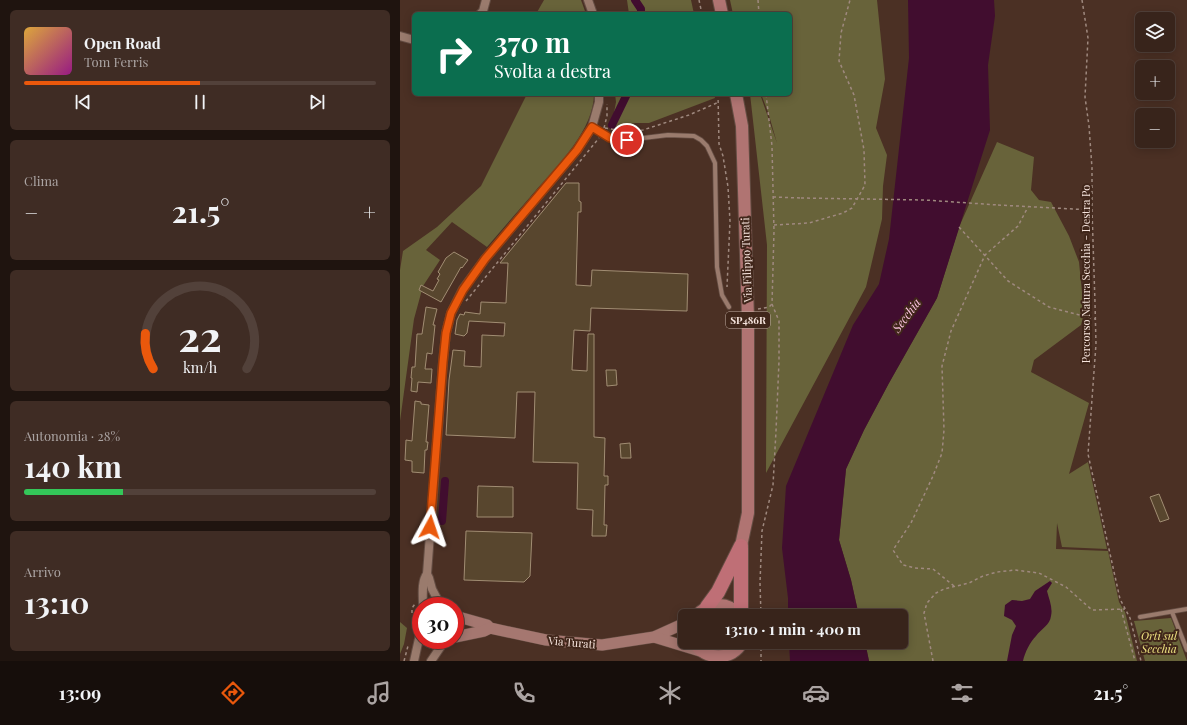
<!DOCTYPE html>
<html lang="it">
<meta charset="utf-8">
<style>
body{margin:0;font-family:"Playfair Display",serif;background:#3f2c24;color:#f1f3f6;height:100vh;display:flex;flex-direction:column;font-size:15px;white-space:nowrap}
*{box-sizing:border-box;margin:0}
p{font-size:13px;color:#aba4a3}
.icon{flex:none;width:22px;height:22px;fill:none;stroke:currentColor;stroke-width:2;stroke-linecap:round;stroke-linejoin:round}
.map{position:relative;flex:1;overflow:hidden}
.panel{display:flex;flex-direction:column;gap:10px;padding:10px;background:#1f140f;width:400px}
.panel>*{flex:none}
.hud{position:absolute;left:12px;top:12px;width:380px;height:84px;border-radius:6px;box-shadow:0 2px 10px #0003,0 0 0 1px #52413a;background:#0b6e4f;color:#fff;overflow:hidden}
.tools{position:absolute;left:735px;top:12px;display:grid;gap:8px}
.tools a{display:grid;place-items:center;width:40px;height:40px;border-radius:6px;background:#38241b;box-shadow:0 2px 10px #0003,0 0 0 1px #52413a;font-size:20px}
.speed{position:absolute;left:12px;top:597px;display:flex;gap:8px;font-size:20px;font-weight:700;text-align:center}
.speed>*{display:grid;place-content:center;width:52px;height:52px;border-radius:50%;background:#38241b;box-shadow:0 2px 10px #0003,0 0 0 1px #52413a;line-height:1}
.speed .limit{border:6px solid #d22;background:#fff;color:#111}
.pin{position:absolute;display:grid;place-items:center;width:34px;height:34px;color:#fff;margin:-17px;border:2px solid #fff;border-radius:50%;box-shadow:0 1px 4px #0007}
.me{position:absolute;width:44px;margin:-22px;rotate:5deg;stroke-linejoin:round;filter:drop-shadow(0 0 3px #0008)}
.turn{display:flex;align-items:center;gap:14px;height:84px;padding:0 16px;font-size:18px}
.turn .icon{width:52px;height:52px;stroke-width:2.5}
.turn b{display:block;font-size:28px;line-height:34px}
.big{font-size:30px;font-weight:700;line-height:1.1}
.panel .tile{flex:1;display:flex;flex-direction:column;justify-content:center;gap:6px;min-width:0;padding:0 14px;border-radius:6px;background:#3f2c24}
.panel .dial{align-items:center;gap:0}
.dial svg{height:104px;overflow:visible;fill:none;stroke:#52413a;stroke-width:7;stroke-linecap:round;text-anchor:middle}
.dial text{fill:#f1f3f6;stroke:none}
.song{display:flex;align-items:center;gap:12px}
.cover{width:48px;height:48px;border-radius:6px;background:linear-gradient(135deg,hsl(40 70% 55%),hsl(310 70% 35%))}
.played{height:4px;border-radius:2px;background:linear-gradient(90deg,#ea580c 50%,#52413a 50%)}
.keys{display:flex;justify-content:space-around;direction:ltr}
.heat{display:flex;justify-content:space-between;align-items:center;font-size:22px;direction:ltr}
.charge{height:6px;border-radius:3px;background:linear-gradient(90deg,#34c759 28%,#52413a 0)}
.trip{position:absolute;left:278px;top:609px;width:230px;height:40px;border-radius:6px;background:#38241b;box-shadow:0 2px 10px #0003,0 0 0 1px #52413a;font-weight:700;line-height:40px;text-align:center}
.tab-bar{display:flex;height:64px;justify-content:space-around;align-items:center;background:#160e0b;color:#aba4a3}
.tab-bar .icon{width:28px;height:28px}
.tab-bar .current{color:#ea580c}
.tab-bar b{font-size:18px;color:#f1f3f6}
main{display:flex;flex:1;min-height:0}
.map>svg:first-child{display:block}
</style>
<main>
<section class="panel">
<div class="tile">
<div class="song"><i class="cover"></i><div><b>Open Road</b><p>Tom Ferris</p></div></div>
<div class="played"></div>
<div class="keys"><svg class="icon" aria-label="previous" viewBox="0 0 24 24"><path d="M18 5L8 12l10 7zM5 5v14"/></svg><svg class="icon" aria-label="pause" viewBox="0 0 24 24"><path d="M8 5v14M16 5v14"/></svg><svg class="icon" aria-label="next" viewBox="0 0 24 24"><path d="M6 5l10 7-10 7zM19 5v14"/></svg></div>
</div>
<div class="tile"><p>Clima</p>
<div class="heat"><a>−</a><b class="big">21.5°</b><a>+</a></div>
</div>
<div class="tile dial"><svg viewBox="0 0 100 80">
<path d="M14 69A42 42 0 1 1 86 69"/>
<path d="M14 69A42 42 0 0 1 8 42" stroke="#ea580c"/>
<text x="50" y="56" font-size="32" font-weight="700">22</text>
<text x="50" y="72" font-size="11">km/h</text>
</svg></div>
<div class="tile"><p>Autonomia · 28%</p><b class="big">140 km</b><div class="charge"></div></div>
<div class="tile"><p>Arrivo</p><b class="big">13:10</b></div>
</section>
<div class="map">
<svg width="787" height="661" viewBox="0 0 787 661">
<rect width="100%" height="100%" fill="#4b3024"/>
<g fill="#68633a">
<path d="M144,0h37l5,14h-50z"/>
<path d="M227,0h64l3,14h-65z"/>
<path d="M330,0h147l8,79 -9,49 11,27 -4,31 -1,33 -16,68 -100,186 1,-228 -17,-151h10l17,49 -9,-31 -7,-18h29v-80h-57z"/>
<path d="M127,94h67c0,35 -35,70 -57,95 -17,20 -34,39 -50,58l-35,-25 -26,28 14,10 -17,26 -9,33 -14,102v-151l3,-19 34,-24 44,-41z"/>
<path d="M215,94h99l1,4 -66,25h-14l-24,6 5,-27z"/>
<path d="M597,142l37,15 -3,33 8,10 12,2 18,34 10,26 5,51 -3,12 -47,35 -3,12 58,31 -20,71 19,-12 19,87 -45,-2 -5,-24 -1,26 52,2 11,51 6,10 12,49h-268l-4,-19h36v-26h-42l-8,-36 -12,-40 7,-71 18,-39 25,-47 48,-85 22,-71z"/>
<path d="M771,618l16,43h-42l-11,-40z"/>
<path d="M0,622l7,6 -3,16 -4,10z"/>
</g>
<g fill="#410d2f">
<path d="M508,0h86l1,16 -7,49 2,65 -53,168 -48,85 -25,47 -18,39 -7,71 12,40 8,36h-71v-18l-6,-50 4,-62 67,-161 26,-41 10,-45 20,-181z"/>
<path d="M650,581l2,2 -5,8c2,8 6,17 4,25 -1,9 -10,13 -15,20 -6,6 -11,16 -13,25h-16l5,-26 4,-9 -4,-6 -8,-4 1,-11 7,-5 10,1 8,-2 5,-8z"/>
<path d="M389,642h76l4,19h-79z"/>
</g>
<g fill="none" stroke-linecap="round" stroke-linejoin="round">
<g stroke="#410d2f" stroke-width="8">
<path d="M235,0l6,9v5"/>
<path d="M212,125l15,-31"/>
<path d="M42,521l3,-40"/>
</g>
</g>
<g fill="#58462e" stroke="#a18d73">
<path d="M166,183h13v18l2,1v10h-3l-2,73 15,1 1,-16 96,4 -1,37 -96,-3 -1,23 -16,-1 -2,40 15,1 1,-37h6v103l11,1 -1,38h4v9h-3l-1,40h3l-1,11h-14l1,-26 -16,-1 1,-46 -45,-1 2,-70h-18l-2,46 -69,-3 3,-55 4,-30 12,1 -1,15 17,1 1,-32 22,1 1,-13 -36,-2 -2,12 -3,3 -9,-2 2,-14 3,-6 4,1 1,-3 15,2 1,-12 25,1 2,-40h-8z"/>
<path d="M54,252l14,8 -6,8 -1,-1 -20,35 -22,-12 2,-5 12,6 6,-11 -2,-1 3,-5 -2,-2 8,-14z"/>
<path d="M26,307l11,2 -4,16h2l-3,29 -5,-1 -2,16h7l-1,14 -13,-1 -1,10 -6,-1 1,-13h-1l1,-11h3l2,-33h5z"/>
<path d="M206,370h10l1,15 -10,1z"/>
<path d="M15,401l6,1v2l8,1 -3,37h2l-1,8h-2l-1,23 -12,-1v-11l-7,-1 1,-20 6,1z"/>
<path d="M230,443l1,15h-10l-1,-14z"/>
<path d="M78,486l35,1v30h-36z"/>
<path d="M759,494l10,25 -9,3 -10,-25z"/>
<path d="M66,531l66,2 -2,43 -6,6 -60,-2z"/>
</g>
<g fill="none" stroke-linecap="round" stroke-linejoin="round">
<defs>
<g id="lane">
<path d="M192,127l18,11 17,2 41,-5 26,1 7,4 6,6 8,17 2,104 5,28 7,12"/>
<path d="M772,612l15,38"/>
<path d="M740,617l47,-8"/>
</g>
<g id="street">
<path d="M188,0l5,14"/>
<path d="M80,14l3,-3 3,-11"/>
<path d="M0,36l14,4"/>
<path d="M27,574l2,4 3,11 9,17"/>
<path d="M23,606c0,-10 -2,-24 4,-32l16,-212 3,-29 5,-20 12,-24 22,-30 92,-109 15,-23 7,-25v-8"/>
<path d="M14,661l6,-27"/>
<path d="M31,661l13,-19"/>
</g>
<g id="secondary">
<path d="M55,616l32,9 3,3 56,12 56,5 52,-8 31,-14"/>
<path d="M21,617l-2,10 2,8"/>
<path d="M55,637l29,-6 6,-3"/>
<path d="M254,637l46,14"/>
<path d="M26,640c7,5 15,4 22,0"/>
</g>
<g id="primary">
<path d="M319,0l3,14"/>
<path d="M336,94l6,32 6,193v194l-7,33"/>
<path d="M296,616c13,-14 32,-15 44,0"/>
<path d="M294,642c10,19 39,19 48,0"/>
</g>
<g id="highway">
<path d="M307,607l11,-15 23,-46"/>
<path d="M341,616v-68"/>
</g>
</defs>
<use href="#lane" stroke="#644d43" stroke-width="5.5"/>
<use href="#street" stroke="#644d43" stroke-width="10"/>
<use href="#secondary" stroke="#644d43" stroke-width="12"/>
<use href="#primary" stroke="#644d43" stroke-width="14"/>
<use href="#highway" stroke="#644d43" stroke-width="16"/>
<g stroke="#9f897f" stroke-width="1.5" stroke-dasharray="3 3" stroke-linecap="butt">
<path d="M299,0l3,14"/>
<path d="M358,0l1,14"/>
<path d="M682,0l6,38 -3,59 4,29 3,42v42l3,93 1,41 -8,110 32,145 10,19 11,43"/>
<path d="M318,94l1,50 4,12 5,31 2,34 -3,66"/>
<path d="M204,128l3,-12v-12"/>
<path d="M205,128l25,4 13,-2 46,-15 30,-13"/>
<path d="M373,197l28,1"/>
<path d="M598,205l94,5"/>
<path d="M374,225l35,-2 34,-10 9,-5 13,-23 -1,-35 -10,-55 -15,-34 2,-28 9,-33"/>
<path d="M559,227l49,54 41,26 46,12"/>
<path d="M66,301l133,-163"/>
<path d="M358,309l11,-2 3,-3"/>
<path d="M554,586l-21,-17 -18,-1 -12,-3 -10,-15 18,-27 22,-47 9,-23 2,-23 -2,-64 9,-35 34,-76 33,-29 10,-19"/>
<path d="M721,609l14,52"/>
<path d="M12,613v-5l3,-4"/>
<path d="M361,616l-1,-33 2,-52 11,-46 3,-54 3,-70v-40l-7,-17 2,-73 -2,-85 -6,-52"/>
<path d="M361,642v19"/>
<path d="M4,661l4,-15"/>
<path d="M533,661l-9,-48 3,-10 9,-10 8,-4 25,-6 14,-7 14,-4 18,-2 24,3 27,14 26,23 33,-1"/>
</g>
<use href="#lane" stroke="#9a7b6d" stroke-width="4"/>
<use href="#street" stroke="#9a7b6d" stroke-width="8"/>
<use href="#secondary" stroke="#a57770" stroke-width="11"/>
<use href="#primary" stroke="#b07472" stroke-width="12"/>
<use href="#highway" stroke="#bf6f76" stroke-width="14"/>
<path stroke="#9f897f" stroke-width="1.5" stroke-dasharray="3 3" stroke-linecap="butt" d="M401,198l124,2 73,5"/>
</g>
<g fill="none" stroke-linecap="round" stroke-linejoin="round">
<defs>
<path id="route" d="M30,527l13,-165 3,-29 5,-20 12,-23 22,-31 92,-109 15,-23 18,11 17,2"/>
</defs>
<use href="#route" stroke="#983908" stroke-width="10"/>
<use href="#route" stroke="#ea580c" stroke-width="7"/>
</g>
<g text-anchor="middle" dominant-baseline="central" stroke-width="4" stroke-linejoin="round" paint-order="stroke">
<rect fill="#40261a" stroke="#c0aca3" stroke-width="1" x="326" y="312" width="44" height="16" rx="3"/>
<g font-size="10" font-weight="bold" fill="#f7e5de">
<text x="348" y="320">SP486R</text>
</g>
<g font-size="11" fill="#f7e5de" stroke="#40261a">
<text transform="translate(346 260) rotate(-92)">Via Filippo Turati</text>
<text transform="translate(685 274) rotate(-90)">Percorso Natura Secchia - Destra Po</text>
<text transform="translate(172 642) rotate(5)">Via Turati</text>
</g>
<g font-size="11" font-style="italic" fill="#ede280" stroke="#40261a">
<text x="759" y="635">Orti sul<tspan x="759" dy="13">Secchia</tspan></text>
</g>
<g font-size="12" font-style="italic" fill="#fdc6e3" stroke="#40261a">
<text transform="translate(506 315) rotate(-53)">Secchia</text>
</g>
</g>
</svg>
<div class="tools">
<a><svg class="icon" aria-label="layers" viewBox="0 0 24 24"><path d="M12 4l9 5-9 5-9-5zM3 14l9 5 9-5"/></svg></a>
<a>+</a>
<a>−</a>
</div>
<div class="speed"><div class="limit">30</div></div>
<div class="pin" style="left:227px;top:140px;background:#d93025"><svg class="icon" aria-label="arrive" viewBox="0 0 24 24"><path d="M6 21V4h12l-3 4 3 4H6"/></svg></div>
<svg class="me" style="left:30px;top:527px" viewBox="-20 -20 40 40"><path d="M0-17L14 15 0 8-14 15z" fill="#ea580c" stroke="#fff" stroke-width="4"/></svg>
<div class="trip">13:10 · 1 min · 400 m</div>
<div class="hud">
<div class="turn"><svg class="icon" aria-label="right" viewBox="0 0 24 24"><path d="M7 20v-9h11M14 6l5 5-5 5"/></svg><div><b>370 m</b>Svolta a destra</div></div>
</div>
</div>
</main>
<nav class="tab-bar">
<b>13:09</b>
<svg class="icon current" aria-label="directions" viewBox="0 0 24 24"><path d="M12 3l9 9-9 9-9-9zM9 14v-3h6M13 9l2 2-2 2"/></svg>
<svg class="icon" aria-label="music" viewBox="0 0 24 24"><path d="M9 18V5l10-2v13"/><circle cx="6" cy="18" r="3"/><circle cx="16" cy="16" r="3"/></svg>
<svg class="icon" aria-label="phone" viewBox="0 0 24 24"><path d="M5 4h4l2 5-3 2q2 4 5 5l2-3 5 2v4C11 20 4 13 5 4z"/></svg>
<svg class="icon" aria-label="climate" viewBox="0 0 24 24"><path d="M12 3v18M4 7l16 10M4 17L20 7"/></svg>
<svg class="icon" aria-label="car" viewBox="0 0 24 24"><path d="M5 17H2v-5l4-1 3-4h7l3 4 3 1v5h-3M9 17h6M6 11h13"/><circle cx="7" cy="17" r="2"/><circle cx="17" cy="17" r="2"/></svg>
<svg class="icon" aria-label="filters" viewBox="0 0 24 24"><path d="M4 7h16M4 17h16"/><circle cx="9" cy="7" r="2"/><circle cx="15" cy="17" r="2"/></svg>
<b>21.5°</b>
</nav>
